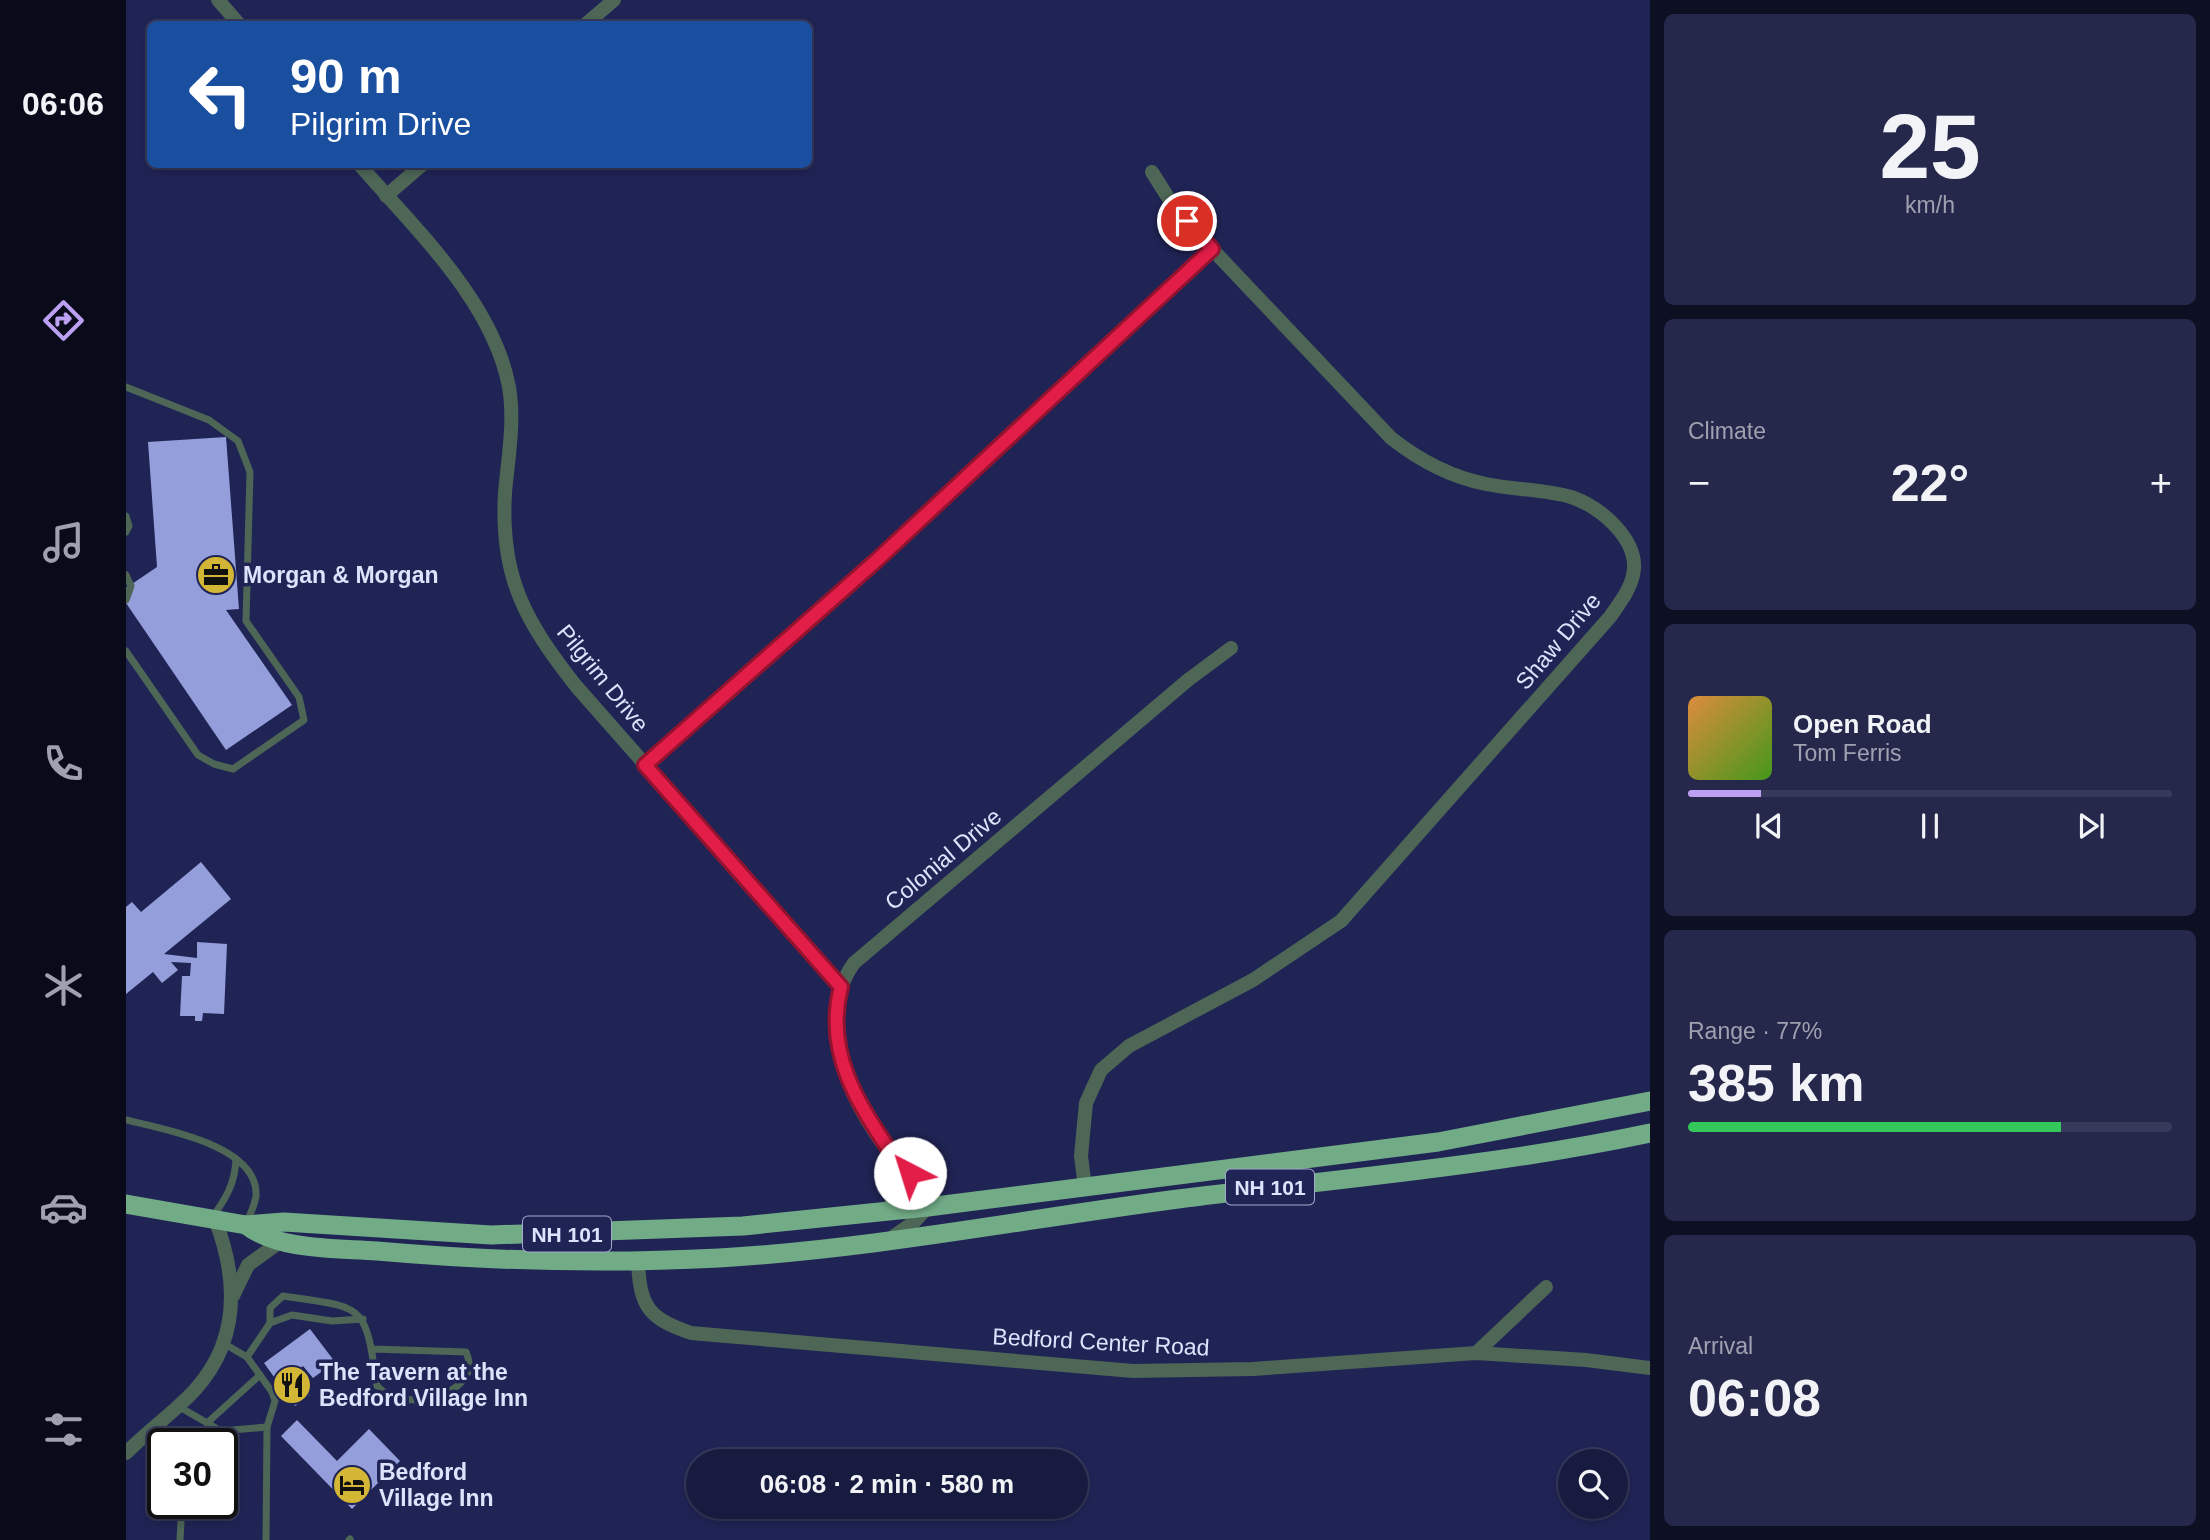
<!DOCTYPE html>
<meta charset="utf-8">
<style>
body{margin:0;font-family:Arial,sans-serif;background:#25284b;color:#f1f3f6;height:100vh;display:flex;flex-direction:column;font-size:26px;white-space:nowrap}
*{box-sizing:border-box;margin:0}
p{font-size:23px;color:#9fa1b1}
.icon{flex:none;width:38px;height:38px;fill:none;stroke:currentColor;stroke-width:2;stroke-linecap:round;stroke-linejoin:round}
.map{position:relative;flex:1;overflow:hidden}
.sheet{display:flex;flex-direction:column;gap:14px;padding:14px;background:#0d0f23;width:560px}
.sheet>*{flex:none}
.banner{position:absolute;left:21px;top:21px;width:665px;height:147px;border-radius:10px;box-shadow:0 4px 10px #0003,0 0 0 2px #363959;background:#1a4fa0;color:#fff;overflow:hidden}
.tools{position:absolute;left:1432px;top:1449px;display:grid;gap:14px}
.tools a{display:grid;place-items:center;width:70px;height:70px;border-radius:50%;background:#181b40;box-shadow:0 4px 10px #0003,0 0 0 2px #363959;font-size:35px}
.speed{position:absolute;left:21px;top:1428px;display:flex;gap:14px;font-size:35px;font-weight:700;text-align:center}
.speed>*{display:grid;place-content:center;width:91px;height:91px;border-radius:50%;background:#181b40;box-shadow:0 4px 10px #0003,0 0 0 2px #363959;line-height:1}
.speed .limit{border:4px solid #111;border-radius:10px;background:#fff;color:#111}
.pin{position:absolute;display:grid;place-items:center;width:60px;height:60px;color:#fff;margin:-30px;border:4px solid #fff;border-radius:50%;box-shadow:0 2px 7px #0007}
.me{position:absolute;width:77px;margin:-38px;rotate:320deg;stroke-linejoin:round;filter:drop-shadow(0 0 5px #0008)}
.turn{display:flex;align-items:center;gap:24px;height:147px;padding:0 28px;font-size:32px}
.turn .icon{width:91px;height:91px;stroke-width:2.5}
.turn b{display:block;font-size:49px;line-height:60px}
.big{font-size:52px;font-weight:600;line-height:1.1}
.sheet .widget{flex:1;display:flex;flex-direction:column;justify-content:center;gap:10px;min-width:0;padding:0 24px;border-radius:10px;background:#25284b}
.sheet .dial{align-items:center;gap:0}
.dial b{font-size:91px;line-height:1}
.song{display:flex;align-items:center;gap:21px}
.cover{width:84px;height:84px;border-radius:10px;background:linear-gradient(135deg,hsl(30 70% 55%),hsl(100 70% 35%))}
.played{height:7px;border-radius:4px;background:linear-gradient(90deg,#bca0f2 15%,#363959 15%)}
.keys{display:flex;justify-content:space-around;direction:ltr}
.heat{display:flex;justify-content:space-between;align-items:center;font-size:38px;direction:ltr}
.charge{height:10px;border-radius:5px;background:linear-gradient(90deg,#34c759 77%,#363959 0)}
.trip{position:absolute;left:560px;top:1449px;width:402px;height:70px;border-radius:35px;background:#181b40;box-shadow:0 4px 10px #0003,0 0 0 2px #363959;font-weight:600;line-height:70px;text-align:center}
main{display:flex;flex:1;min-height:0}
.dock{display:flex;flex-direction:column;width:126px;justify-content:space-around;align-items:center;background:#0a0b1a;color:#9fa1b1}
.dock .icon{width:49px;height:49px}
.dock .active{color:#bca0f2}
.dock b{font-size:32px;color:#f1f3f6}
.map>svg:first-child{display:block}
</style>
<main>
<nav class="dock">
<b>06:06</b>
<svg class="icon active" aria-label="directions" viewBox="0 0 24 24"><path d="M12 3l9 9-9 9-9-9zM9 14v-3h6M13 9l2 2-2 2"/></svg>
<svg class="icon" aria-label="music" viewBox="0 0 24 24"><path d="M9 18V5l10-2v13"/><circle cx="6" cy="18" r="3"/><circle cx="16" cy="16" r="3"/></svg>
<svg class="icon" aria-label="phone" viewBox="0 0 24 24"><path d="M5 4h4l2 5-3 2q2 4 5 5l2-3 5 2v4C11 20 4 13 5 4z"/></svg>
<svg class="icon" aria-label="climate" viewBox="0 0 24 24"><path d="M12 3v18M4 7l16 10M4 17L20 7"/></svg>
<svg class="icon" aria-label="car" viewBox="0 0 24 24"><path d="M5 17H2v-5l4-1 3-4h7l3 4 3 1v5h-3M9 17h6M6 11h13"/><circle cx="7" cy="17" r="2"/><circle cx="17" cy="17" r="2"/></svg>
<svg class="icon" aria-label="filters" viewBox="0 0 24 24"><path d="M4 7h16M4 17h16"/><circle cx="9" cy="7" r="2"/><circle cx="15" cy="17" r="2"/></svg>
</nav>
<div class="map">
<svg width="1524" height="1540" viewBox="0 0 1524 1540">
<rect width="100%" height="100%" fill="#202455"/>
<g fill="#939eda">
<path d="M100,437l13,172 -13,1 66,95 -66,45 -100,-147v-15l31,-21 -9,-125z"/>
<path d="M75,862l30,37 -67,55 33,4v-16l30,2 -3,70 -21,-1 -1,8h-7v-5h-15l2,-40h8l1,-13 -20,-1 7,8 -16,13 -9,-11 -27,22v-87l6,-5 9,10z"/>
<path d="M184,1329l25,33 -22,16 -10,-12 -9,7 16,22 -15,11 -31,-43z"/>
<path d="M171,1420l40,41 32,-32 31,32 -48,48 -71,-73z"/>
</g>
<g fill="none" stroke-linecap="round" stroke-linejoin="round">
<g stroke="#4d6656" stroke-width="7">
<path d="M0,387l83,33 29,21 12,31 -4,149 53,76 5,23 -71,49 -19,-5 -16,-9 -72,-104"/>
<path d="M0,516l3,10 -3,6"/>
<path d="M0,575l5,11 -5,14"/>
<path d="M0,1120c36,9 133,25 130,76 -1,8 -6,19 -9,26"/>
<path d="M86,1218c14,-20 23,-34 24,-59"/>
<path d="M144,1323l22,-8 40,6 31,-2"/>
<path d="M97,1343l24,14 25,35 3,9 -8,26 -1,113"/>
<path d="M121,1357l23,-34v-15l13,-12c82,12 82,6 94,90 4,3 8,8 13,10 27,12 94,-5 76,-44l-95,-3"/>
<path d="M52,1406l43,25 46,-4"/>
<path d="M81,1423l53,-48"/>
<path d="M83,1444l12,-13"/>
<path d="M54,1540l2,-37"/>
<path d="M223,1540l1,-1"/>
</g>
<g stroke="#4d6656" stroke-width="14">
<path d="M92,0l21,24"/>
<path d="M460,24l28,-24"/>
<path d="M233,164c55,64 134,137 150,223 6,35 -1,71 -4,106 -5,84 20,128 71,193l265,301"/>
<path d="M260,196l37,-32"/>
<path d="M519,765l232,-205 335,-311"/>
<path d="M959,1187l-4,-31 5,-53 15,-33 28,-24 124,-66 88,-59 269,-304c9,-13 20,-27 23,-42 8,-34 -33,-69 -62,-78 -27,-8 -57,-7 -85,-13 -36,-7 -67,-24 -95,-46l-179,-189 -38,-42 -22,-35"/>
<path d="M761,1212l13,-27 -2,-22"/>
<path d="M764,1239l24,-17 14,-15c-8,-19 -17,-29 -30,-44 -44,-51 -88,-138 -44,-200l334,-283 43,-32"/>
<path d="M512,1261c2,46 10,57 53,72l442,38 120,-2 223,-16 110,7 64,8"/>
<path d="M107,1296l15,-31 33,-24"/>
<path d="M1350,1353l70,-66"/>
<path d="M0,1453c22,-22 47,-40 68,-62 46,-50 44,-112 21,-172"/>
</g>
<g stroke="#72ac87" stroke-width="19">
<path d="M0,1204l120,21 38,-3 207,13 252,-9 185,-19 510,-65 212,-41"/>
<path d="M120,1225c33,26 91,23 131,26 113,10 228,13 342,7 153,-9 306,-39 459,-59 157,-20 317,-33 472,-66"/>
</g>
</g>
<g fill="none" stroke-linecap="round" stroke-linejoin="round">
<defs>
<path id="route" d="M784,1173l-12,-10c-36,-54 -75,-107 -57,-176l-196,-222 232,-205 335,-311 -25,-28"/>
</defs>
<use href="#route" stroke="#92132f" stroke-width="18"/>
<use href="#route" stroke="#e11d48" stroke-width="12"/>
</g>
<defs>
<symbol id="office-disc" viewBox="-11 -11 22 22"><circle r="9.5" fill="#d3b635" stroke="#202455"/><path d="M-6-3h4V-5.5h4V-3h4V5H-6ZM-1-4.5V-3h2v-1.5ZM-6 0V1H6V0Z" fill="#111"/></symbol>
<symbol id="restaurant-disc" viewBox="-11 -11 22 22"><circle r="9.5" fill="#d3b635" stroke="#202455"/><path d="M-5-6h1v4h1v-4h1v4h1v-4h1v5L-1.5 .5V6h-2V.5L-5-1ZM5-6V6H3V1.5H1.5Q1.5-4 5-6Z" fill="#111"/></symbol>
<symbol id="hotel-disc" viewBox="-11 -11 22 22"><circle r="9.5" fill="#d3b635" stroke="#202455"/><path d="M-6-4.5h1.5V1H6V5H4.5V3h-9V5H-6ZM-4 0a1.8 1.8 0 1 1 3.6 0ZM.5 0V-2.5h3Q6-2.5 6 0Z" fill="#111"/></symbol>
</defs>
<g fill-rule="evenodd">
<use href="#office-disc" x="68" y="553" width="44" height="44"/>
<use href="#restaurant-disc" x="144" y="1363" width="44" height="44"/>
<use href="#hotel-disc" x="204" y="1463" width="44" height="44"/>
</g>
<g text-anchor="middle" dominant-baseline="central" stroke-width="7" stroke-linejoin="round" paint-order="stroke">
<g fill="#202455" stroke="#a4aaca" stroke-width="2">
<rect x="1100" y="1169.5" width="88" height="35" rx="5"/>
<rect x="397" y="1216.5" width="88" height="35" rx="5"/>
</g>
<g font-size="21" font-weight="bold" fill="#dde3fc">
<text x="1144" y="1187">NH 101</text>
<text x="441" y="1234">NH 101</text>
</g>
<g font-size="23" font-weight="bold" fill="#dde3fc" stroke="#202455" text-anchor="start">
<text x="117" y="575">Morgan &amp; Morgan</text>
<text x="193" y="1372">The Tavern at the<tspan x="193" dy="26">Bedford Village Inn</tspan></text>
<text x="253" y="1472">Bedford<tspan x="253" dy="26">Village Inn</tspan></text>
</g>
<g font-size="23" fill="#dde3fc" stroke="#202455">
<text transform="translate(1432 641) rotate(-50)">Shaw Drive</text>
<text transform="translate(477 678) rotate(51)">Pilgrim Drive</text>
<text transform="translate(817 859) rotate(-40)">Colonial Drive</text>
<text transform="translate(975 1342) rotate(3)">Bedford Center Road</text>
</g>
</g>
</svg>
<div class="tools">
<a><svg class="icon" aria-label="search" viewBox="0 0 24 24"><circle cx="10" cy="10" r="6"/><path d="M15 15l6 6"/></svg></a>
</div>
<div class="speed"><div class="limit">30</div></div>
<div class="pin" style="left:1061px;top:221px;background:#d93025"><svg class="icon" aria-label="arrive" viewBox="0 0 24 24"><path d="M6 21V4h12l-3 4 3 4H6"/></svg></div>
<svg class="me" style="left:784px;top:1173px" viewBox="-20 -20 40 40"><circle r="19" fill="#fff"/><path d="M0-13L10 11 0 6-10 11z" fill="#e11d48"/></svg>
<div class="trip">06:08 · 2 min · 580 m</div>
<div class="banner">
<div class="turn"><svg class="icon" aria-label="left" viewBox="0 0 24 24"><path d="M17 20v-9H6M10 6l-5 5 5 5"/></svg><div><b>90 m</b>Pilgrim Drive</div></div>
</div>
</div>
<section class="sheet">
<div class="widget dial"><b>25</b><p>km/h</p></div>
<div class="widget"><p>Climate</p>
<div class="heat"><a>−</a><b class="big">22°</b><a>+</a></div>
</div>
<div class="widget">
<div class="song"><i class="cover"></i><div><b>Open Road</b><p>Tom Ferris</p></div></div>
<div class="played"></div>
<div class="keys"><svg class="icon" aria-label="previous" viewBox="0 0 24 24"><path d="M18 5L8 12l10 7zM5 5v14"/></svg><svg class="icon" aria-label="pause" viewBox="0 0 24 24"><path d="M8 5v14M16 5v14"/></svg><svg class="icon" aria-label="next" viewBox="0 0 24 24"><path d="M6 5l10 7-10 7zM19 5v14"/></svg></div>
</div>
<div class="widget"><p>Range · 77%</p><b class="big">385 km</b><div class="charge"></div></div>
<div class="widget"><p>Arrival</p><b class="big">06:08</b></div>
</section>
</main>
